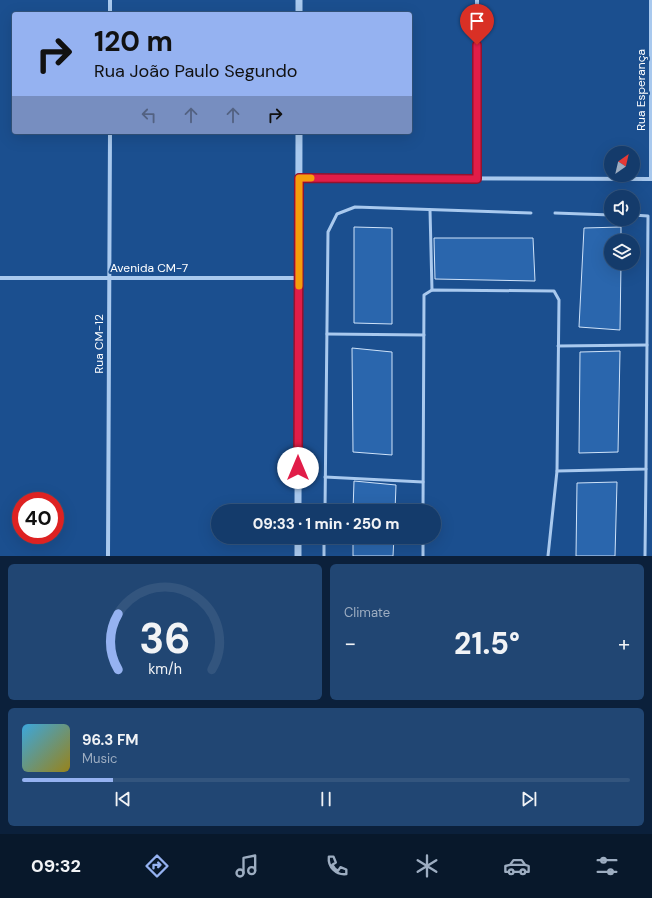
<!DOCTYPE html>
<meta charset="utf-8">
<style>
body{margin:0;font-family:"DM Sans",sans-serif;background:#214673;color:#f1f3f6;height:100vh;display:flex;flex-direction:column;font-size:15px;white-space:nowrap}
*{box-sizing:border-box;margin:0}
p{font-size:13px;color:#9dadc1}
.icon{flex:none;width:22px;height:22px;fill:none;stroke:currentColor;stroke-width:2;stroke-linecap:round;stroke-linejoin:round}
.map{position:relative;height:556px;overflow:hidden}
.side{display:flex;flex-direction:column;gap:8px;padding:8px;background:#0b203b;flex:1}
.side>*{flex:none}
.guide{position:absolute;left:12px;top:12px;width:400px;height:122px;border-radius:4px;box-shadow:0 4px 16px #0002,0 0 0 1px #33557e;background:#95b2f1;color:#111;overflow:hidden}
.needle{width:26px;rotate:34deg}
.tools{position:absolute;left:604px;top:146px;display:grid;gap:8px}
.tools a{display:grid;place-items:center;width:36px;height:36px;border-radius:50%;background:#143b6b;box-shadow:0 4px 16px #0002,0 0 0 1px #33557e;font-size:20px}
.speed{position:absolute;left:12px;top:492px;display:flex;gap:8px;font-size:20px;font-weight:700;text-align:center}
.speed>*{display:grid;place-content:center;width:52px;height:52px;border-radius:50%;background:#143b6b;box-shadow:0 4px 16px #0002,0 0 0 1px #33557e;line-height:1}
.speed .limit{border:6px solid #d22;background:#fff;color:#111}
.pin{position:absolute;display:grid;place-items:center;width:34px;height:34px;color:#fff;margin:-41px -17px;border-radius:50% 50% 50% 0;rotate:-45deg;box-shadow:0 0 4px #0007}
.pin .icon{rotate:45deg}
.me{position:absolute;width:44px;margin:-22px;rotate:0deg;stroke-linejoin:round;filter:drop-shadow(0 0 3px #0008)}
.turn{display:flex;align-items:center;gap:14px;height:84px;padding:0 16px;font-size:18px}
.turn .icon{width:52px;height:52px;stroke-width:2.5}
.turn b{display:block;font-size:28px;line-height:34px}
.lanes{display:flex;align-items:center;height:38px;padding:0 16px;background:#0003;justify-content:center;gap:20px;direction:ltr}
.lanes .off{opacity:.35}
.big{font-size:30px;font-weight:800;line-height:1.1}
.side .card{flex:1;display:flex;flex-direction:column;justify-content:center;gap:6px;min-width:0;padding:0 14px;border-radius:6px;background:#214673}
.side .dial{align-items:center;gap:0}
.dial svg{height:104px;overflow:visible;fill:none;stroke:#33557e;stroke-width:7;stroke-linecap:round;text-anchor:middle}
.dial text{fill:#f1f3f6;stroke:none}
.song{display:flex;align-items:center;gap:12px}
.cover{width:48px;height:48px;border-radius:6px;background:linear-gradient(135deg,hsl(200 70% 55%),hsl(50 70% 35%))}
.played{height:4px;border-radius:2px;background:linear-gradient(90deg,#95b2f1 15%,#33557e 15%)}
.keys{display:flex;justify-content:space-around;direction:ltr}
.heat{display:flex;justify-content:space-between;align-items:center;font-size:22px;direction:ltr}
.side .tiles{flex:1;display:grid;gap:8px;grid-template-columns:1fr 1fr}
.card:last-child{grid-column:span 2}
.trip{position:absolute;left:211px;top:504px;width:230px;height:40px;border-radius:20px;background:#143b6b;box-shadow:0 4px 16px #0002,0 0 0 1px #33557e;font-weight:800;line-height:40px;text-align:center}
.tabs{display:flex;height:64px;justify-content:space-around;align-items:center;background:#08182b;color:#9dadc1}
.tabs .icon{width:28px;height:28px}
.tabs .selected{color:#95b2f1}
.tabs b{font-size:18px;color:#f1f3f6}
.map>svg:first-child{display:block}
</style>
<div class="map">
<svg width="652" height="556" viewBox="0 0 652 556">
<rect width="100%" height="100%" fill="#1b4f8f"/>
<g fill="#2a66ad" stroke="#cfe3fa">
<path d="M354,227l38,1v96l-38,-1z"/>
<path d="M621,227v14h-10v22h10l-1,67 -41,-3 5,-99z"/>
<path d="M434,238h99l2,43 -100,-2z"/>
<path d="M352,348l40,4v103l-39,-3z"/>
<path d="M620,351l-2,101 -39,1 1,-101z"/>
<path d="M354,481l42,4 -1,26h-42z"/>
<path d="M617,482l-2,74h-39l1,-73z"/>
<path d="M353,537h41l-1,19h-40z"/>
</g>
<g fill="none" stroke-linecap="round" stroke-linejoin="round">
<g stroke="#a9c9ee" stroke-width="3">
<path d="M430,210l2,80"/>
<path d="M555,213l56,2"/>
<path d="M327,334l97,1"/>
<path d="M558,346l89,-1"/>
<path d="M557,471l89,-2 2,-253 -15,-1"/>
<path d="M325,477l98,5"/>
<path d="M325,511l3,-279 9,-18 18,-7 176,6"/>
<path d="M423,511l1,-216 8,-5 122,1 5,9 -2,171 -9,85"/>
<path d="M423,537v19"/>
<path d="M324,556v-19"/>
<path d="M645,556l1,-87"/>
</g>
<g stroke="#a9c9ee" stroke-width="4">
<path d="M477,0v179"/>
<path d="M110,14v-14"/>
<path d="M299,178l353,1"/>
<path d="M651,179v-179"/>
<path d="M0,278h299"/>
<path d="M108,556l2,-424"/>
</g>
<g stroke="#a9c9ee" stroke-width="7">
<path d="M299,14v-14"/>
<path d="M298,511l1,-379"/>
<path d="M298,556v-19"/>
</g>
</g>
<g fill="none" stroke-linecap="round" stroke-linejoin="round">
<defs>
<path id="route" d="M298,468l1,-290 178,1v-134"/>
</defs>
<use href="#route" stroke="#92132f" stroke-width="10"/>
<use href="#route" stroke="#e11d48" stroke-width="7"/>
<path stroke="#f59e0b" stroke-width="7" d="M299,286v-108h12"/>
</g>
<g text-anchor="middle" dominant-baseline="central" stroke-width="4" stroke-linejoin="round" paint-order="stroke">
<g font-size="12" fill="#fff" stroke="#1b4f8f">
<text transform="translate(641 90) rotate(-90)">Rua Esperança</text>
<text x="149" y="268">Avenida CM-7</text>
<text transform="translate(99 344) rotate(-90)">Rua CM-12</text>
</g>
</g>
</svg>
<div class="tools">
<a><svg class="needle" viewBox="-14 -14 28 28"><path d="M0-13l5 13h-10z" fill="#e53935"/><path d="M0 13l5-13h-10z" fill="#9dadc1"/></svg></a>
<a><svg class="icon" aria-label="sound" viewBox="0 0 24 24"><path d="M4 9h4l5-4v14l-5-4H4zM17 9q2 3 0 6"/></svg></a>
<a><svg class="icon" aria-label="layers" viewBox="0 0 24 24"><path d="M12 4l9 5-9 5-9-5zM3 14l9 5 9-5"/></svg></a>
</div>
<div class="speed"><div class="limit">40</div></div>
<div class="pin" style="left:477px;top:45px;background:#d93025"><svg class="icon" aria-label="arrive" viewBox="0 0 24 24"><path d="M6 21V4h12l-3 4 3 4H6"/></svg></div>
<svg class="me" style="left:298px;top:468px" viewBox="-20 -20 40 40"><circle r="19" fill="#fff"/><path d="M0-13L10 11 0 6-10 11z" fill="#e11d48"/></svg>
<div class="trip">09:33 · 1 min · 250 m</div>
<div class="guide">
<div class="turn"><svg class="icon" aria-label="right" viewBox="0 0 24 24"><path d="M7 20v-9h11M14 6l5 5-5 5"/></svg><div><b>120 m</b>Rua João Paulo Segundo</div></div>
<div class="lanes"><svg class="icon off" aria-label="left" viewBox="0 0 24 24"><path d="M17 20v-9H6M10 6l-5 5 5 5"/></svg><svg class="icon off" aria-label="ahead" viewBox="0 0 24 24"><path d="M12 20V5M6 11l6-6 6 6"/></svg><svg class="icon off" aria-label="ahead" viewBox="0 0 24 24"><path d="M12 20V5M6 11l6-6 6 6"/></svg><svg class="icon" aria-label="right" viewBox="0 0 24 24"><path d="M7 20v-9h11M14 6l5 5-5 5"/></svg></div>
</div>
</div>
<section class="side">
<div class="tiles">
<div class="card dial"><svg viewBox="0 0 100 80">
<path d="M14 69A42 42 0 1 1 86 69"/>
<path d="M14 69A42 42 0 0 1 14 26" stroke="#95b2f1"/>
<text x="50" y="56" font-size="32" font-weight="700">36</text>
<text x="50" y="72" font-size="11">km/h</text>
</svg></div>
<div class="card"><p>Climate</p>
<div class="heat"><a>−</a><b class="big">21.5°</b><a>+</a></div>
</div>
<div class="card">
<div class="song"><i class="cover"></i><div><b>96.3 FM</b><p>Music</p></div></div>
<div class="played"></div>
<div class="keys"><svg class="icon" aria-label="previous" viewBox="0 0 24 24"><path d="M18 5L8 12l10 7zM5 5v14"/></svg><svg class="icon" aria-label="pause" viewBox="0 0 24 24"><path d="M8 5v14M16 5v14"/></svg><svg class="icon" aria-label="next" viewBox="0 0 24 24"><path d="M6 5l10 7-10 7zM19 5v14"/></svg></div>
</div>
</div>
</section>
<nav class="tabs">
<b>09:32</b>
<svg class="icon selected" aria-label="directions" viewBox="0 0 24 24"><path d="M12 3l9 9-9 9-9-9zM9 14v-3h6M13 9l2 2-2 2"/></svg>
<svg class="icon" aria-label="music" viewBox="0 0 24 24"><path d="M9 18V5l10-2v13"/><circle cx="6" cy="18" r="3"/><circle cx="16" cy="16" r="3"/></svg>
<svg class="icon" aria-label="phone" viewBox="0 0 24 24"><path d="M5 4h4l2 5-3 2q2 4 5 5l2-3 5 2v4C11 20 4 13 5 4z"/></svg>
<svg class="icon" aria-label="climate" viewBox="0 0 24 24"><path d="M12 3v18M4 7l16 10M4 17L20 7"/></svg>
<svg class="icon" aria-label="car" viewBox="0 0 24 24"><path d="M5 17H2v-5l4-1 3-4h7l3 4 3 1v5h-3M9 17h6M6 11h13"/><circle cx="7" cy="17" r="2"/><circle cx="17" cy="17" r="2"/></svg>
<svg class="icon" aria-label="filters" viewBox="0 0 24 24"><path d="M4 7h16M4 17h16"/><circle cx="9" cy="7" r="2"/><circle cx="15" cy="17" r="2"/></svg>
</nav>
